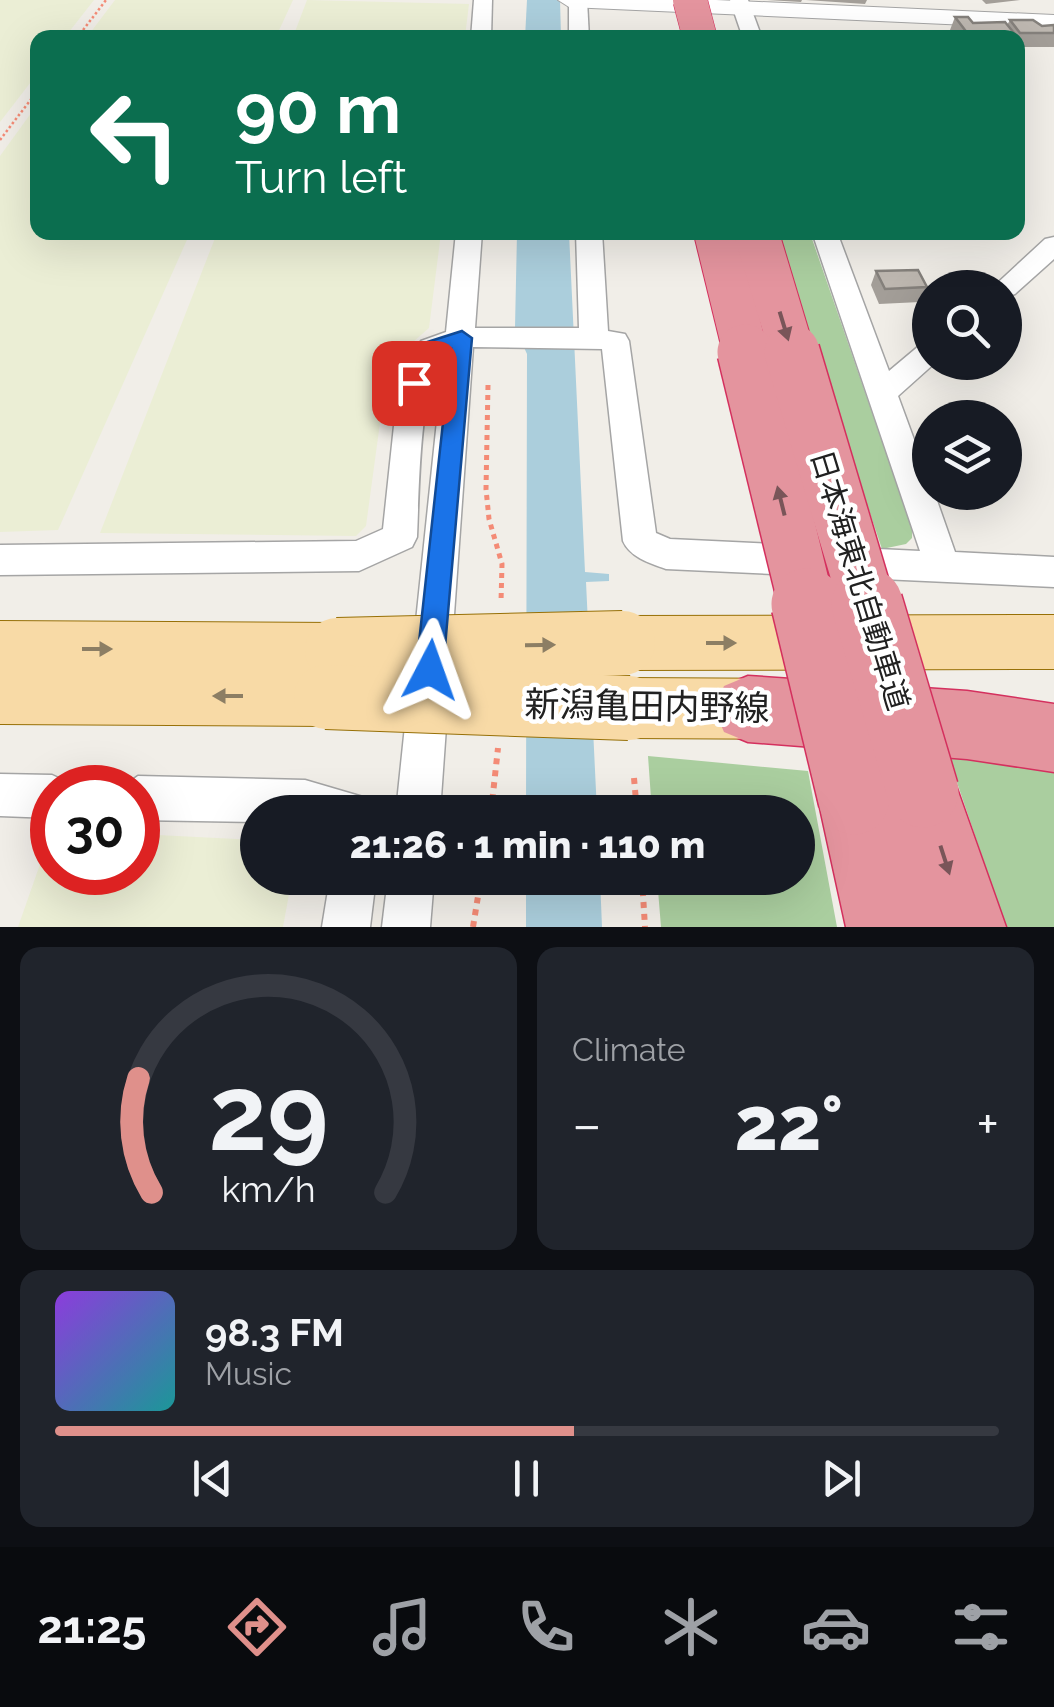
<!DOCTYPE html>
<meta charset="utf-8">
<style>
body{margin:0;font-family:Raleway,"Noto Sans JP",sans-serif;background:#20242c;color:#f1f3f6;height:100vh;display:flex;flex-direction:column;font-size:38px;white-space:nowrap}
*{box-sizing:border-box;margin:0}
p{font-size:32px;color:#9ea1a6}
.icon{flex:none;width:55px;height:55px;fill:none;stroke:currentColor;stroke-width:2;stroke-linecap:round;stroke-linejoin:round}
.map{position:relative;height:927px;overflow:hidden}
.side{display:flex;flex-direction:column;gap:20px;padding:20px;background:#0d0f14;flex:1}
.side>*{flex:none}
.top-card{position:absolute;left:30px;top:30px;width:995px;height:210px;border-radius:20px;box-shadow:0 10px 40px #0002;background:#0b6e4f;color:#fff;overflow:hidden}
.buttons{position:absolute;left:912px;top:270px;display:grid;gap:20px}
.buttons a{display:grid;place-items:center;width:110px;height:110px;border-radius:50%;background:#171b24;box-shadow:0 10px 40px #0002;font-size:50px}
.speed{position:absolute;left:30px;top:765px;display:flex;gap:20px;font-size:50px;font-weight:700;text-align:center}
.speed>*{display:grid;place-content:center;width:130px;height:130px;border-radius:50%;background:#171b24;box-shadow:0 10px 40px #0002;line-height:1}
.speed .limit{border:15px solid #d22;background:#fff;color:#111}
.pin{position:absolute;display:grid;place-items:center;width:85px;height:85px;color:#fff;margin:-42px;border-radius:20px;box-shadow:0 5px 15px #0006}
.me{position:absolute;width:110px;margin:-55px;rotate:4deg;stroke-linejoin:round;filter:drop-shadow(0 0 8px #0008)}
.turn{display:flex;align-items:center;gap:35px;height:210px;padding:0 40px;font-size:45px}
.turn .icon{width:130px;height:130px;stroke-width:2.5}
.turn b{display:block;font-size:70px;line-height:85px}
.big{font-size:75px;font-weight:800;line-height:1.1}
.side .tile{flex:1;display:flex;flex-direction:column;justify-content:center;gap:15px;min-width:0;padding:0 35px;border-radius:20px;background:#20242c}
.side .dial{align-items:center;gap:0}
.dial svg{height:260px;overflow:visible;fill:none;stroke:#363941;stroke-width:7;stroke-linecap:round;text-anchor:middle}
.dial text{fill:#f1f3f6;stroke:none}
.song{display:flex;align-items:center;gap:30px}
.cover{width:120px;height:120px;border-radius:15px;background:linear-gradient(135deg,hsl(270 70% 55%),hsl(180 70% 35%))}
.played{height:10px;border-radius:5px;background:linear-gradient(90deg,#df908b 55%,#363941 55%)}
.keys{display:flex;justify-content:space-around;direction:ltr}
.heat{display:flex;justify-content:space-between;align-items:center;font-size:55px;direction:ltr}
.side .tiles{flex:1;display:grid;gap:20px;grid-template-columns:1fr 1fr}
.tile:last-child{grid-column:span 2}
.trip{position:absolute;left:240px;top:795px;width:575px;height:100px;border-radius:50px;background:#171b24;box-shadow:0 10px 40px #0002;font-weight:800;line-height:100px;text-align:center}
.tab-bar{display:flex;height:160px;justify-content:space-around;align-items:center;background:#090b0e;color:#9ea1a6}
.tab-bar .icon{width:70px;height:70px}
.tab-bar .selected{color:#df908b}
.tab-bar b{font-size:45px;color:#f1f3f6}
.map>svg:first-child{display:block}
</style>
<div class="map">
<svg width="1054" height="927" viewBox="0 0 1054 927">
<rect width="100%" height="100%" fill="#f1eee8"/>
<g fill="#ebeed5">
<path d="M0,0h94l-29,37 -27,1 -1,36 -37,48z"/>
<path d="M115,0h178l-17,37h-189z"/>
<path d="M307,0l162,4 -4,33h-172z"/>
<path d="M37,105l1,127 152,1 -132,297 -58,2v-376z"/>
<path d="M217,233h224l-12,95 -41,36 -22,162 -10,10 -256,-3z"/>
<path d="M52,830v42h86v-38l119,6 1,38h34l-9,49h-265z"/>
</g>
<g fill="#aace9f">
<path d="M776,233h34l102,295v10l-6,6 -24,5z"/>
<path d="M945,747l109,6v174h-48z"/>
<path d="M648,756l160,15 29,156h-176l-4,-49h141v-66h-146z"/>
</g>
<g fill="#abcedc">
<path d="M527,0h33l1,37 -36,1z"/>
<path d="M517,233h52l16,339 24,2v7l-23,1 11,230h-71l1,-458 -12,-26z"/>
<path d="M526,878h74l2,49h-76z"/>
</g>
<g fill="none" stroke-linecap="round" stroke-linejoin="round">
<defs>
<g id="minor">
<path d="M474,0h18l-1,38h-20z"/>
<path d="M569,0h18l2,38h-20z"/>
<path d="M730,0h18l14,38h-19z"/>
<path d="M456,232h26l-7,96h104l-3,-96h26l6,99 17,3 4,7 27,192 14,6 250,12 -108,-319h25l52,139 31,-26 10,-3v20h6l-38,34 32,87v9h4l21,60 99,5v30l-388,-18c-17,-6 -36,-12 -43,-28l-21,-192 -129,-2 -33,465h-44l48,-458c-25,25 -25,145 -27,183l-5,10 -53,24 -359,4v-30l356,-4 27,-12 13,-122 12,-47 13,-19 25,-9z"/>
<path d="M1054,237v22l-39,35 -10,3v-9h-13l53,-49z"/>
<path d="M0,774l52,1 15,7 3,6h-18v30l-52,-2z"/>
<path d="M138,776l167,4 58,17 7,15h-112v10l-120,-2v-32h-17z"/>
<path d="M330,878h46l-6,49h-48z"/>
<path d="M388,878h46l-4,49h-48z"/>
</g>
<path id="tertiary" d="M558,0h158l338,15v14l-485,-22z"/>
<g id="primary">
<path d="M1054,615v54l-431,1 -21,-8 -8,-19 8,-19 21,-8z"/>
<path d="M0,621l337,2 21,8 9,19 -9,19 -15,6 14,22 -9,21 -22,8 -326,-2z"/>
<path d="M629,678l155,1 22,9 9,21 -9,21 -22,9 -155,-1 -22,-9 -9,-21 9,-21z"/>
</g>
<g id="motorway">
<path d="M748,676l219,15 87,13v68l-87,-13 -219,-17 -24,-10 -10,-23 10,-23z"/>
<path d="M923,756l26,10 57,161h-80l-5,-16 5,16h-80l-28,-128 10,-26 26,-10 26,10 7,18 10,-25z"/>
</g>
</defs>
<use href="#minor" stroke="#a5a5a5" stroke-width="3"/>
<use href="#tertiary" stroke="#a5a5a5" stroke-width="2"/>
<use href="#primary" stroke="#977007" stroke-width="2"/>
<use href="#motorway" stroke="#d4305e" stroke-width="3"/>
<g stroke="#f48b76" stroke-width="2.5" stroke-dasharray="2.5 2.5" stroke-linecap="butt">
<path d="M77,38l29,-38"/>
<path d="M0,140l38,-50"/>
</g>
<path stroke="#f48b76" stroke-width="5" stroke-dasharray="5 5" stroke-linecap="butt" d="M488,385l-2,104 3,30 13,45 -1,38"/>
<g stroke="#f48b76" stroke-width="6" stroke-dasharray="6 6" stroke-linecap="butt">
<path d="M634,778l3,34"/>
<path d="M491,812l7,-64"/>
<path d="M642,878l3,49"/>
<path d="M473,927l8,-49"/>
</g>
<use href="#minor" fill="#fff" fill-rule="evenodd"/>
<use href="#tertiary" fill="#fff" fill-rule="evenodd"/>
<use href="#primary" fill="#f8daa6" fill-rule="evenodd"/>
<use href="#motorway" fill="#e4949e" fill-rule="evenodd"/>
<defs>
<g id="primary-bridge">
<path d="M337,650l286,-7"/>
<path d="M326,697l303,11"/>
</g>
<path id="motorway-bridge-far3" d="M690,0l10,38"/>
<g id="motorway-bridge-far2">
<path d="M716,232l30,123"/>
<path d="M756,232l37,123"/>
</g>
<g id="motorway-bridge-far1">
<path d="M745,352l62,255"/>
<path d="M792,352l76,255"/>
</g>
<g id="motorway-bridge">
<path d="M807,604l47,195"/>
<path d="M867,604l56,188"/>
</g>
</defs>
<use href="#primary-bridge" stroke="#977007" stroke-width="66" stroke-linecap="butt"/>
<use href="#motorway-bridge-far3" stroke="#d4305e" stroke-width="35" stroke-linecap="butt"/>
<use href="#motorway-bridge-far2" stroke="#d4305e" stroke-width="46" stroke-linecap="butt"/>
<use href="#motorway-bridge-far1" stroke="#d4305e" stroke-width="58" stroke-linecap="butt"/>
<use href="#motorway-bridge" stroke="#d4305e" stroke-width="74" stroke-linecap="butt"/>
<use href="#primary-bridge" stroke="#f8daa6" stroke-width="64"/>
<use href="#motorway-bridge-far3" stroke="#e4949e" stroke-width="34"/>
<use href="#motorway-bridge-far2" stroke="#e4949e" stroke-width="44"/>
<use href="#motorway-bridge-far1" stroke="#e4949e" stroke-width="55"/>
<use href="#motorway-bridge" stroke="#e4949e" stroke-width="71"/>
</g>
<g fill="#a39e98">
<path d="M767,0h35l-1,2z"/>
<path d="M806,0h61l-2,4z"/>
<path d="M982,0h38l-34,4z"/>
<path d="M955,17l18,6 34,2 3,-5 32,6 12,-1v22h-36v-9h-63l-5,-8z"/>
<path d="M876,271l51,16 -7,15 -41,2 -8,-19z"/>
</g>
<g fill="#beb8b1" stroke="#85817c" stroke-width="2.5">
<path d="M955,17h13l5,6 32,-1 9,11 -46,1z"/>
<path d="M1010,20h23l9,6 12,-1v8h-34z"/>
<path d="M918,270l9,17 -42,2 -9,-18z"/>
</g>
<defs><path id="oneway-solid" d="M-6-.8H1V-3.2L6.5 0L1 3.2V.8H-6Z" transform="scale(2.5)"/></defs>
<g fill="#795559">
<use href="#oneway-solid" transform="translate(784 326) rotate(73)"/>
<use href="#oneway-solid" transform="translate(781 501) rotate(-104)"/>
<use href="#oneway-solid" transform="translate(945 860) rotate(72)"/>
</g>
<g fill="#8c7e64">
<use href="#oneway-solid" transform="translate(721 643)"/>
<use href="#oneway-solid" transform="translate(540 645) rotate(-1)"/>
<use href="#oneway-solid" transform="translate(97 649)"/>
<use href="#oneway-solid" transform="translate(228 696) rotate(-180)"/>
</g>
<path fill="#1a73e8" stroke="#114b97" stroke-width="2.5" d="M462,331l10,7 -29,332 -4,10 -9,3 -10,-3 -4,-10 35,-321 -12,4 -17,35 -8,2 -10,-7 20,-40z"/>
<g text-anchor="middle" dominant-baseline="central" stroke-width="9" stroke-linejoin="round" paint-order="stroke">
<g font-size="30" fill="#212121" stroke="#fff">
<text transform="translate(860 580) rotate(73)">日本海東北自動車道</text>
</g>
<g font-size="35" fill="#212121" stroke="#fff">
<text transform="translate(647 706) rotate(1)">新潟亀田内野線</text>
</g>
</g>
</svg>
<div class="buttons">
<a><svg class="icon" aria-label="search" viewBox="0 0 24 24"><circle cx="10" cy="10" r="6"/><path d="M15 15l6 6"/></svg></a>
<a><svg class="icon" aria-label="layers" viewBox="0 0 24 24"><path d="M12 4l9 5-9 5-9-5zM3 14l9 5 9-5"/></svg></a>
</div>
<div class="speed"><div class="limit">30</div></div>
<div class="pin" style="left:414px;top:383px;background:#d93025"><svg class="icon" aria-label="arrive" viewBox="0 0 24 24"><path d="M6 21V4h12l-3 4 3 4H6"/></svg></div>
<svg class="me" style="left:430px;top:670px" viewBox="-20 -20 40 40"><path d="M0-17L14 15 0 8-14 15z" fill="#1a73e8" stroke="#fff" stroke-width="4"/></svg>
<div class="trip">21:26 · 1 min · 110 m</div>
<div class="top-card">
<div class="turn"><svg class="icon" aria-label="left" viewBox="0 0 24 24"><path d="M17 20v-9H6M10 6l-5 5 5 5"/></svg><div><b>90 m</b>Turn left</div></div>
</div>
</div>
<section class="side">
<div class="tiles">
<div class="tile dial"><svg viewBox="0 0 100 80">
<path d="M14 69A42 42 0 1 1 86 69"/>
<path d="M14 69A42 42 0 0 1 10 34" stroke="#df908b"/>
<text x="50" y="56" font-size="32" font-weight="700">29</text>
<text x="50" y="72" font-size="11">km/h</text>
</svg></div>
<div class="tile"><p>Climate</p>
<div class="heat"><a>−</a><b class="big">22°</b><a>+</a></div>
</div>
<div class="tile">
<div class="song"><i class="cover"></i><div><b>98.3 FM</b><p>Music</p></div></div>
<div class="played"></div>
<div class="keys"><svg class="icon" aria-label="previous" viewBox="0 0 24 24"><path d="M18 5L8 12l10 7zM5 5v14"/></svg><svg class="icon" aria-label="pause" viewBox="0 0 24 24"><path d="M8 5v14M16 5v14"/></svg><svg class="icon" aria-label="next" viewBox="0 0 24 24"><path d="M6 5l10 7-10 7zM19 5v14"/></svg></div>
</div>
</div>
</section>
<nav class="tab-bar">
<b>21:25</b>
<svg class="icon selected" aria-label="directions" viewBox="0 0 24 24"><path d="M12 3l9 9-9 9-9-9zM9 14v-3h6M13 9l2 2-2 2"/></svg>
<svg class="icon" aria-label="music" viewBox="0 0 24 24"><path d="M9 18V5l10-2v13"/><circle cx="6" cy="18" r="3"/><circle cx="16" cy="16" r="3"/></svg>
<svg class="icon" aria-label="phone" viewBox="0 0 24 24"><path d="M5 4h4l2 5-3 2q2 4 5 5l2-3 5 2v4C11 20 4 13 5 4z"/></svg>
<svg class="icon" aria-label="climate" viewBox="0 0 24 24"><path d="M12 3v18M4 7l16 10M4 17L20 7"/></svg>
<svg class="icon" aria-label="car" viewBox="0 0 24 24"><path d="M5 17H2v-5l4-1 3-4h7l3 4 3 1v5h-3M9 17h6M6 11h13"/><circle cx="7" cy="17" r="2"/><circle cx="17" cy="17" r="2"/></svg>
<svg class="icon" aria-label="filters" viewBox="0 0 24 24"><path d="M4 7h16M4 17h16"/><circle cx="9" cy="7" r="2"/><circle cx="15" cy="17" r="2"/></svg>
</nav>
